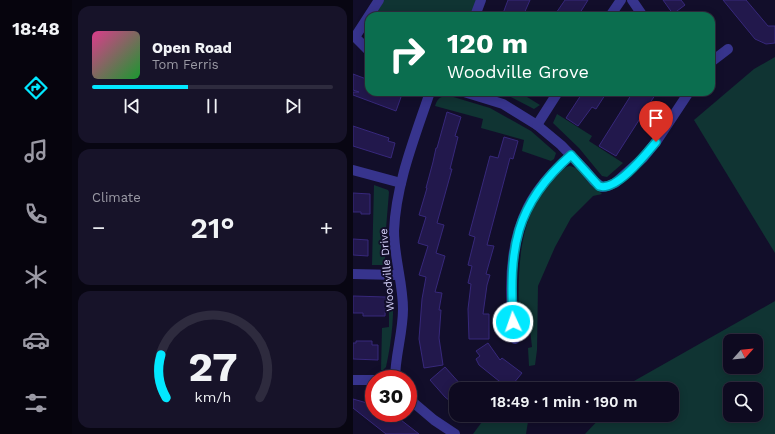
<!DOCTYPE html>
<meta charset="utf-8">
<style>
body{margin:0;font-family:"Work Sans",sans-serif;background:#171329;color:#f1f3f6;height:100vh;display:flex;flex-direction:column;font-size:15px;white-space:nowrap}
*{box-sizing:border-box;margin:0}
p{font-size:13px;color:#9b9aa5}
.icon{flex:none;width:22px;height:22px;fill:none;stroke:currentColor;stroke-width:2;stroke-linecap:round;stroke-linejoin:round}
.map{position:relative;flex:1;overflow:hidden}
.sheet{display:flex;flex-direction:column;gap:6px;padding:6px;background:#080612;width:281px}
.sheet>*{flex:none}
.hud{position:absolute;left:12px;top:12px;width:350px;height:84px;border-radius:12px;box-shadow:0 2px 10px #0003,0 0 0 1px #2e2b3e;background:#0b6e4f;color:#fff;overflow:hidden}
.needle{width:26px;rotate:63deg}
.fabs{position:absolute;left:370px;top:334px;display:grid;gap:8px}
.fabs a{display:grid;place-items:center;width:40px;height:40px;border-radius:8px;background:#0e0a20;box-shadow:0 2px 10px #0003,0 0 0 1px #2e2b3e;font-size:20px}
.speed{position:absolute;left:12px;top:370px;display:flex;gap:8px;font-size:20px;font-weight:700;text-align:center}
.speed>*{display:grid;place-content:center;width:52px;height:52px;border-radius:50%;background:#0e0a20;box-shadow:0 2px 10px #0003,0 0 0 1px #2e2b3e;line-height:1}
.speed .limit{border:6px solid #d22;background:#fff;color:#111}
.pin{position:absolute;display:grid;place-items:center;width:34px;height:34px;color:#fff;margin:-41px -17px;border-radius:50% 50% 50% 0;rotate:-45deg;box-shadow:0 0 4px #0007}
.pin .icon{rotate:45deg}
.me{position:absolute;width:44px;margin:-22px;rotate:357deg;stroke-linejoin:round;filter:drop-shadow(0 0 3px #0008)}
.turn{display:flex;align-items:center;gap:14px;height:84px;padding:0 16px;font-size:18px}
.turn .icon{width:52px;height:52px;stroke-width:2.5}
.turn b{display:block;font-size:28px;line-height:34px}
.big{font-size:30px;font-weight:600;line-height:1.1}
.sheet .tile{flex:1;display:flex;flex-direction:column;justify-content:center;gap:6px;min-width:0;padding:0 14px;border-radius:12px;background:#171329}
.sheet .dial{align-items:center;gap:0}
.dial svg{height:104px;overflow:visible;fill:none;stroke:#2e2b3e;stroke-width:7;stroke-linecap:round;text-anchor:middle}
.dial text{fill:#f1f3f6;stroke:none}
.song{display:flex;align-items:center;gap:12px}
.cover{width:48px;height:48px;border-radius:6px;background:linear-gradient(135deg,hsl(330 70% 55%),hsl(130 70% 35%))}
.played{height:4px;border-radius:2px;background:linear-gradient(90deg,#02e8ff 40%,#2e2b3e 40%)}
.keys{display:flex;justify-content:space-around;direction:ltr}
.heat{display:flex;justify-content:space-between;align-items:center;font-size:22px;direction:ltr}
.trip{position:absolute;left:96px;top:382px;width:230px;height:40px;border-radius:12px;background:#0e0a20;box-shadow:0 2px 10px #0003,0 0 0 1px #2e2b3e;font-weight:600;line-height:40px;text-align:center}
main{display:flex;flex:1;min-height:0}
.dock{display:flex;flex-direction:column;width:72px;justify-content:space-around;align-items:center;background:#06040d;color:#9b9aa5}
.dock .icon{width:28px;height:28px}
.dock .selected{color:#02e8ff}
.dock b{font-size:18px;color:#f1f3f6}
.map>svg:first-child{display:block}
</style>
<main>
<nav class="dock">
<b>18:48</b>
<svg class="icon selected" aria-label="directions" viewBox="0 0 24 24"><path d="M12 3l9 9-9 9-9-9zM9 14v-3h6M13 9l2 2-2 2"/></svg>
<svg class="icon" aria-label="music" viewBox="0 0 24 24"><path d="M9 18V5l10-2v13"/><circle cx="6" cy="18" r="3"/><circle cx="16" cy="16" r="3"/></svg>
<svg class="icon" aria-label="phone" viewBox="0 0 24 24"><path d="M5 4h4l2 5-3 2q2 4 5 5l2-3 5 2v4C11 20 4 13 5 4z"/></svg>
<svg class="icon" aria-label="climate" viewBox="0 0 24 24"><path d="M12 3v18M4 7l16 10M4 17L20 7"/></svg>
<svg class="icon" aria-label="car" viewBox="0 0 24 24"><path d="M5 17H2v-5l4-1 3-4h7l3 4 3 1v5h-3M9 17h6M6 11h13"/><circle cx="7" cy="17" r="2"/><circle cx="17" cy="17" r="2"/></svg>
<svg class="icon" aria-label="filters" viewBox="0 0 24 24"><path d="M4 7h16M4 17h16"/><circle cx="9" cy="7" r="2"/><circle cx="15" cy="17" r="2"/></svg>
</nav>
<section class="sheet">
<div class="tile">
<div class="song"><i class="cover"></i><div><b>Open Road</b><p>Tom Ferris</p></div></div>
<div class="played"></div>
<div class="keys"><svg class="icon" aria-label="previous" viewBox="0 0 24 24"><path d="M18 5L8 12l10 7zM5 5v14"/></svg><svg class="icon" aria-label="pause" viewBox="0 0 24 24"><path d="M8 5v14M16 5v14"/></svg><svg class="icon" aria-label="next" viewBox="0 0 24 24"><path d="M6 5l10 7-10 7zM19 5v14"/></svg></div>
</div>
<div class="tile"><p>Climate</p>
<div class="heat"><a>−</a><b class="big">21°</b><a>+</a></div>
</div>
<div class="tile dial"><svg viewBox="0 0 100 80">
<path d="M14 69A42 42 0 1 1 86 69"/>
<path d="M14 69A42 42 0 0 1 10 36" stroke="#02e8ff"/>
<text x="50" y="56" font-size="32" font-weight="700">27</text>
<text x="50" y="72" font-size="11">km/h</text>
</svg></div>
</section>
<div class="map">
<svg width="422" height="434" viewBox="0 0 422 434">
<rect width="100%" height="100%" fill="#120e2a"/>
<g fill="#103433" fill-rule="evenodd">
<path d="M31,0h93l-5,16h-99z"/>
<path d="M422,57v196l-81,-133 60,-51z"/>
<path d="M148,92h18l21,13 -6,4z"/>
<path d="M92,96h5l40,12 41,23 25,22 -2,6 -3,2 -29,-10 2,-11 -43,-12 2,-9 -48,-13c2,-6 4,-9 10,-10z"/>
<path d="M204,114l35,22 -3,5 34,22 -16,14 -5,-1 -23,-28 -26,-25z"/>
<path d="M217,166l6,2 26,26 -9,2 -22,22 -16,29 -17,39 -1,64 -2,15 -6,1 -1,-18 4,-1 -2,-18h-5l-6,-6c-1,-49 -3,-107 35,-145 5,-5 9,-11 16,-12z"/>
<path d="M21,185l14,5 1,2 -4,49v24h-13z"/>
<path d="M36,284h3c3,27 0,56 -6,83l-3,3h-2l1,-42 7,-1z"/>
<path d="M422,301v133h-190l18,-19h69v-26h-45l7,-8zM377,341h26v26h-26zM377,389h26v26h-26z"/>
<path d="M134,415h42l-3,19h-53z"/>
</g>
<g fill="#22184c" stroke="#37287b">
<path d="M155,0h22l-7,16h-21z"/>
<path d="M212,0h23l-10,16h-24z"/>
<path d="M310,0h18l4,5 -12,9z"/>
<path d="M370,0h23l22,26h7v17l-9,1 -11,-5z"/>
<path d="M0,74l16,6v12h20l12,5 -5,14 -43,-16v-3h6l-6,-2z"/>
<path d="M230,92h24l-11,17 -4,-2 -14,19 -12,-8z"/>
<path d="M280,92h24l-41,64 -17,-10z"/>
<path d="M94,112l14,5 -6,19 3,1 -8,32h2l-15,54 7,2 -8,28 9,3 -10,36 7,1 -3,17h2l-2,28 4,27 -19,3 -5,-29 3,-40 4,-22 -7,-2 9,-29 -10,-3 8,-26 -7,-2 8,-27h-1l7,-26 3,-14h1z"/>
<path d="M0,126l36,12 -1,3 7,2 -4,15 -38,-12z"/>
<path d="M151,137l14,4 -5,18 -3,-1 -23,87 7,1 -8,28 4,1 -3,10 -4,29h6v25h-20l-1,-30 3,-25 -3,-1 4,-17 -4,-1 7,-28 -6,-2 21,-79 8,2z"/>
<path d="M0,193l17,1v20h-9v-2h-8z"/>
<path d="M0,239l15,1v16l-15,-1z"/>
<path d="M0,296l33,1 -1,19h-22v-3h-10z"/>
<path d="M3,341h16v4h6v15l-25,-1v-16h3z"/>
<path d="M135,343l12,17 2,-2 20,15 -13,16 -30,-24 -3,-6 4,-3 -4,-5z"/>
<path d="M92,367l17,19 -4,3h-2v17l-11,-9 -15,-17z"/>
<path d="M0,399l21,6v8h18l27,21h-33l-33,-26z"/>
</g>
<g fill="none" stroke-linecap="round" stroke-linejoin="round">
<g stroke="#37348d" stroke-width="10">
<path d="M279,0l11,16"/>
<path d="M122,16l6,-16"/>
<path d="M257,16l11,-16"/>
<path d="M16,51l-14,-14 24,-37"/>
<path d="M358,62l17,-13"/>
<path d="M111,92l39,12 34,21 24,20 24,25 9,11 8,6 6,-1 7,-3 28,-25 13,-16 33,-50"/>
<path d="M184,125l21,-33"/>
<path d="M0,170l48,13"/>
<path d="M0,274l45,1"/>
<path d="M162,339c-6,-42 -7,-93 13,-132 10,-20 26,-37 43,-52"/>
<path d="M42,379c0,-23 8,-46 8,-70 0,-26 -9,-52 -9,-78 2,-48 21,-94 36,-139"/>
<path d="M0,380h21"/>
<path d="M55,398l26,22 21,14"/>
</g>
</g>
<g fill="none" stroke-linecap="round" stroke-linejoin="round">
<defs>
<path id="route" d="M160,322c-4,-72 1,-117 58,-167l28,31c17,6 47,-32 57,-44"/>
</defs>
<use href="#route" stroke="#0197a6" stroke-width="10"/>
<use href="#route" stroke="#02e8ff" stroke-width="7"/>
</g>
<g text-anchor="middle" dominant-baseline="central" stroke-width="4" stroke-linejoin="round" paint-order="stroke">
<g font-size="11" fill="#dad6ff" stroke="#120e2a">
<text transform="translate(34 270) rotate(-95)">Woodville Drive</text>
</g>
</g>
</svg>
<div class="fabs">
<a><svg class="needle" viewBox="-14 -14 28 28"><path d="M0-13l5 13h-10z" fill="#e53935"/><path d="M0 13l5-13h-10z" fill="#9b9aa5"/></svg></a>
<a><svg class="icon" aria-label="search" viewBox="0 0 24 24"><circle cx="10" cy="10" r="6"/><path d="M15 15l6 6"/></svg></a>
</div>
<div class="speed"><div class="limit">30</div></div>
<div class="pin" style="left:303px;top:142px;background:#d93025"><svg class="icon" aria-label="arrive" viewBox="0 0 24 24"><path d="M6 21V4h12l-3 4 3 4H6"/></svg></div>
<svg class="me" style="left:160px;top:322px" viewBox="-20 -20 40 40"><circle r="17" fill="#02e8ff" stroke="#fff" stroke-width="3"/><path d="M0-11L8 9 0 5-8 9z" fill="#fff"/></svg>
<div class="trip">18:49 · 1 min · 190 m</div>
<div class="hud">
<div class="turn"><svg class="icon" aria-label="right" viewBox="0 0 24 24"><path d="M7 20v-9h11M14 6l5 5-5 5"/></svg><div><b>120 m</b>Woodville Grove</div></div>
</div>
</div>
</main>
